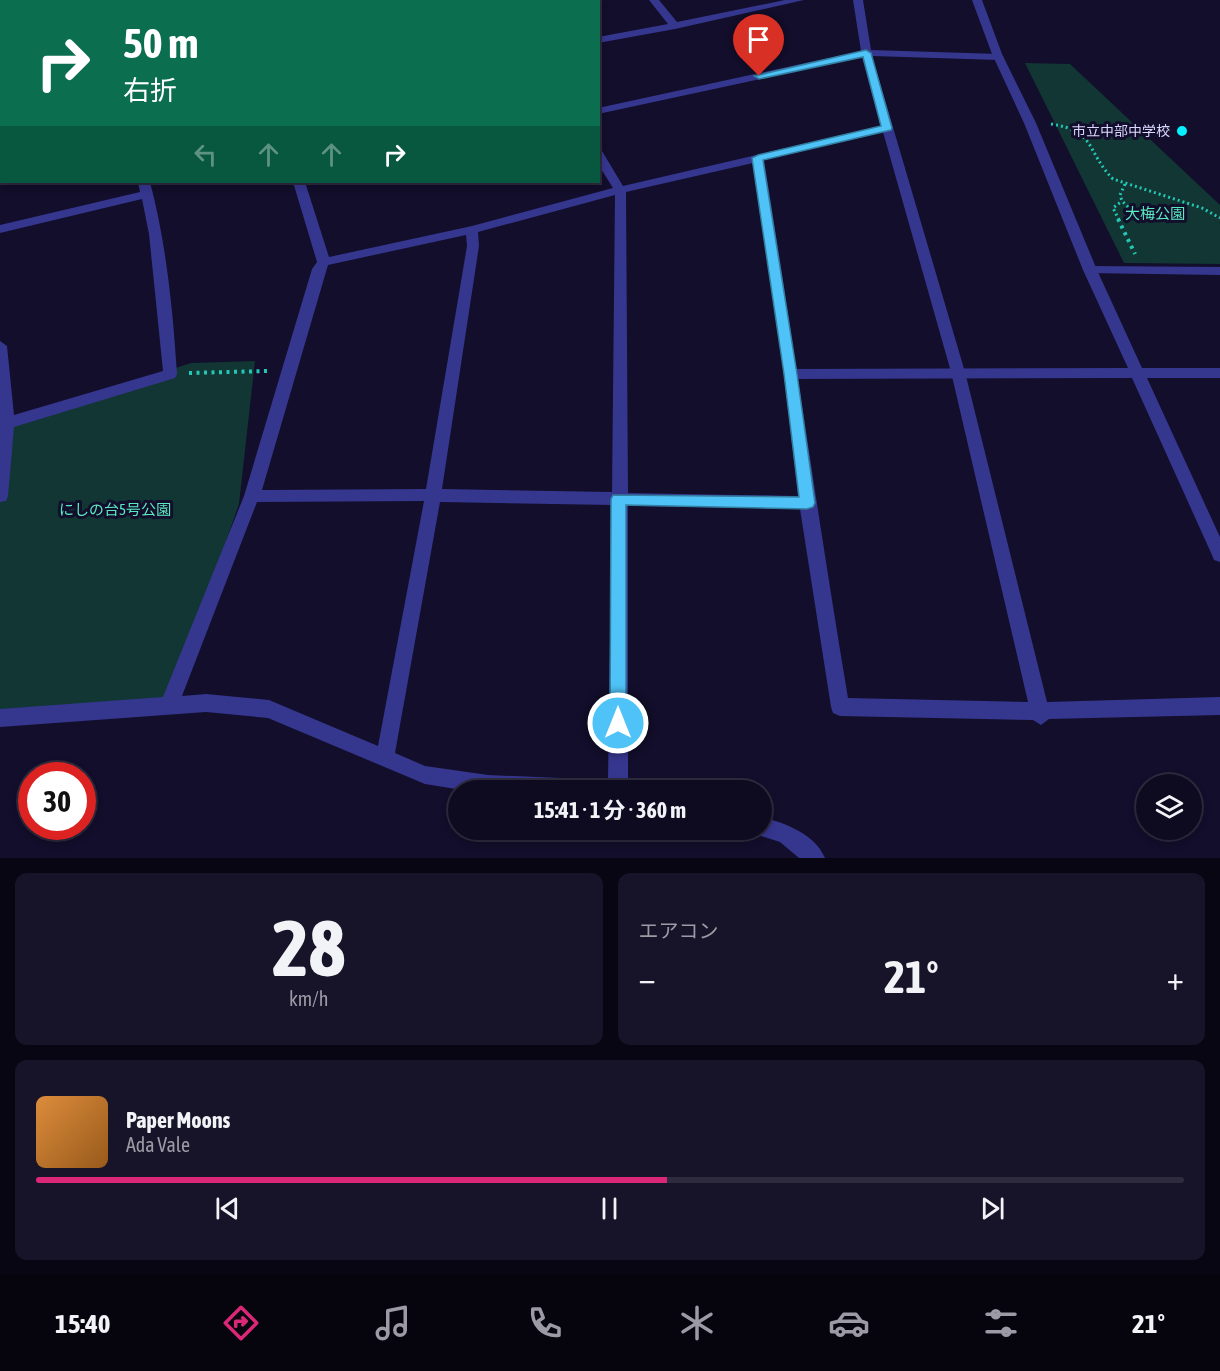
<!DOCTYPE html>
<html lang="ja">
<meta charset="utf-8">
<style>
body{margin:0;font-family:"Asap Condensed","Noto Sans JP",sans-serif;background:#171329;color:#f1f3f6;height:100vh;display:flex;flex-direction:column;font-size:22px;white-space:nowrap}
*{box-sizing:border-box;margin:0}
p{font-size:20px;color:#9b9aa5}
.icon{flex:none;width:33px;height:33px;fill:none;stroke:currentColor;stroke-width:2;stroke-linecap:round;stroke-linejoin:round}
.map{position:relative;height:858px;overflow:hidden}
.panel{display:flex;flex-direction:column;gap:15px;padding:15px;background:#080612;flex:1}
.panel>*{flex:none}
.guide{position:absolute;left:0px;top:0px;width:600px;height:183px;box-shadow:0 3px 9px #0003,0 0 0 2px #2e2b3e;background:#0b6e4f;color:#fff;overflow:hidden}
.controls{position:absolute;left:1136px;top:774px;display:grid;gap:12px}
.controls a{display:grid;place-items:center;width:66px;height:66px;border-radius:50%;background:#0e0a20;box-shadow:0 3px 9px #0003,0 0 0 2px #2e2b3e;font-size:30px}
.speed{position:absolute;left:18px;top:762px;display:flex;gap:12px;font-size:30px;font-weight:700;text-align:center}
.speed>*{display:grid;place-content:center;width:78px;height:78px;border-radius:50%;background:#0e0a20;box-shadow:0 3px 9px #0003,0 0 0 2px #2e2b3e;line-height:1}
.speed .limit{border:9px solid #d22;background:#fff;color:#111}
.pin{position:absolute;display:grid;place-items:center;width:51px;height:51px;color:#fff;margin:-62px -26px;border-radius:50% 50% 50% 0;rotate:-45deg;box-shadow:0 0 6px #0007}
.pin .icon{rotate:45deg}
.me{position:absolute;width:66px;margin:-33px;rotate:0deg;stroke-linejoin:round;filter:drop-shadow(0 0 4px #0008)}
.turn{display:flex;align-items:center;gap:21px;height:126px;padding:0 24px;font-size:27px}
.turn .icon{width:78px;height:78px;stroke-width:2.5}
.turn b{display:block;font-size:42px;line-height:51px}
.lanes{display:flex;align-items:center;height:57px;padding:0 24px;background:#0003;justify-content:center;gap:30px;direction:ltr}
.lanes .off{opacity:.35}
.big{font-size:45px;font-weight:700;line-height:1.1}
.panel .tile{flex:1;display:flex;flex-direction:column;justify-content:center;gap:9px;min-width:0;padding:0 21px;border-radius:12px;background:#171329}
.panel .dial{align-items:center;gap:0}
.dial b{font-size:78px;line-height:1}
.song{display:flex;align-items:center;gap:18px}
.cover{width:72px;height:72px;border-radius:9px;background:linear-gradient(135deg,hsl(30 70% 55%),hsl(30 70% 35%))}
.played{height:6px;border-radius:3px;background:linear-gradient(90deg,#db2777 55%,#2e2b3e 55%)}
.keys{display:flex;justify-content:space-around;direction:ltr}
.heat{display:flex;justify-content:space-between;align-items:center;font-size:33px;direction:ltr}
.panel .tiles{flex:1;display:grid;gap:15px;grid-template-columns:1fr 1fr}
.tile:last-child{grid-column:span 2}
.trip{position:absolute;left:448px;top:780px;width:324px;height:60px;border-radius:30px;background:#0e0a20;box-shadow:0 3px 9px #0003,0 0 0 2px #2e2b3e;font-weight:700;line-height:60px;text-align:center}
.tabs{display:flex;height:96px;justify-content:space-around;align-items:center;background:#06040d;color:#9b9aa5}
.tabs .icon{width:42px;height:42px}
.tabs .on{color:#db2777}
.tabs b{font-size:27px;color:#f1f3f6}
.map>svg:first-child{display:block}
</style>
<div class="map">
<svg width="1220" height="858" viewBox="0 0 1220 858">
<rect width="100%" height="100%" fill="#120e2b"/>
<g fill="#113633">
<path d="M1025,63l45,1 150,141v59l-96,-1z"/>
<path d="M255,361l-16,143 -70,201 -169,14v-223l7,-73 184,-60z"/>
</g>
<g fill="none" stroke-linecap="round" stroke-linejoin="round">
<g stroke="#25c6b6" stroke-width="3" stroke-dasharray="2 3" stroke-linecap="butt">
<path d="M1051,124c46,7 35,28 62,55l89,29 18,10"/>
<path d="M1125,184l-5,11 2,6 14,14"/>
<path d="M1119,220l-6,-12 9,-7"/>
</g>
<g stroke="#25c6b6" stroke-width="4" stroke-dasharray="3 4.5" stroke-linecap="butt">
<path d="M1118,219l17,35"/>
<path d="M189,373l79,-2"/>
</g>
<g fill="#35368e" fill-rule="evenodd">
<rect x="119" y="0" width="10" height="2"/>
<path d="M409,0h10l1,2h-10z"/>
<path d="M516,0h10l1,2h-10z"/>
<path d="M649,0h10l18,22 108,-22h19l-129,29 -77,14v-6l70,-13z"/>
<path d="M853,0h10l8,50 128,4 5,3 -5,3 -127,-4 93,316 82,330 173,-5v18l-171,4 -8,6 -8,-5 -193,-4 -7,-3 -2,-6 -31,-198 -172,-3v284h-166l-37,-6 -157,-66 -62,-6 -206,15v-18l163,-12 81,-201 68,-227 5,-7 -24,-80h12l24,75 143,-31 141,-38 -15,-24v-14l4,1 21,35 258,-60 -19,-69 -264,57v-6l263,-57zM883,132l68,240 77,330 -180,-4c-30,-179 -55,-358 -84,-538zM753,163l31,211 14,122 -170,-3 -2,-301zM615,195l-3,297 -170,-3 37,-243 -1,-14zM466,235l1,11 -41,243 -164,1 66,-225zM424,501l-46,245 -109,-46 -63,-6 -24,2 75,-194zM440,502l172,3 -4,275 -120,-5 -63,-9 -30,-13z"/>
<path d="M138,182h12c16,60 23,128 27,192l-2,4 -161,49 -6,69 -2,5 -6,1v-161l7,5 7,69 149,-44 -14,-137 -7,-35 -142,34v-8l140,-33z"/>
<path d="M1090,266l130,1v8l-135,-2 -2,-3 2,-3z"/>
<path d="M762,817c23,6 53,17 63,41h-26l-19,-16 -25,-8 -2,-4h9z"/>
</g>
<path fill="#35368e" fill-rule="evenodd" d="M972,0h10l20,54 34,69 61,147 45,98h78v10h-73l73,159v25l-6,-2 -2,-5 -80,-177 -341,1 -7,-5 7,-5 337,-1 -45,-98 -59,-147 -32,-69z"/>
</g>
<path fill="#4fc3f7" stroke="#337fa1" stroke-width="1.5" d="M866,50l5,3 21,75 -1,2 -128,30 34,214 18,129 -2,4 -6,2 -181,-4v218l-2,6 -6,2 -6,-2 -2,-6 1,-224 2,-4 186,2 -15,-123 -32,-216 6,-3 123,-29 -18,-69 -104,22 -5,-3z"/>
<circle fill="#04f0ff" stroke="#120e2b" stroke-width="2" cx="1182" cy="131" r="6"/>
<g text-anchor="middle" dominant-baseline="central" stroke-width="6" stroke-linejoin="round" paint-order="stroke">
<g font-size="14" fill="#dbd8ff" stroke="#120e2b" text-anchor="end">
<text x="1170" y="131">市立中部中学校</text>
</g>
<g font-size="15" fill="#59eac0" stroke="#120e2b">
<text x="1155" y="213">大梅公園</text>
<text x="115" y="509">にしの台5号公園</text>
</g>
</g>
</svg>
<div class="controls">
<a><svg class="icon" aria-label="layers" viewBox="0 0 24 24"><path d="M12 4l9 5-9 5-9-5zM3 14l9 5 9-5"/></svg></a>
</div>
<div class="speed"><div class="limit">30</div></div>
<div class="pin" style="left:759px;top:76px;background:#d93025"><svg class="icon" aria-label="arrive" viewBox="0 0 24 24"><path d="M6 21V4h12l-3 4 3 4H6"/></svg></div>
<svg class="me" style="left:618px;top:723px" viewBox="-20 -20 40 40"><circle r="17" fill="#4fc3f7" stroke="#fff" stroke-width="3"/><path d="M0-11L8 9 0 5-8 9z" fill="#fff"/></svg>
<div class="trip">15:41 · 1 分 · 360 m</div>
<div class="guide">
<div class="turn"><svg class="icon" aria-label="right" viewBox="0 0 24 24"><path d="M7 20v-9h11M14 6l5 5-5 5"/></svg><div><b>50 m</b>右折</div></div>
<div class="lanes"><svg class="icon off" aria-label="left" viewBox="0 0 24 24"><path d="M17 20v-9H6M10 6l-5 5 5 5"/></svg><svg class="icon off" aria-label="ahead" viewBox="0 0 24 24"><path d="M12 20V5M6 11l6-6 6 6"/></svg><svg class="icon off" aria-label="ahead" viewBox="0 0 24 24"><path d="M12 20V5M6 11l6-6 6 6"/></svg><svg class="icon" aria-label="right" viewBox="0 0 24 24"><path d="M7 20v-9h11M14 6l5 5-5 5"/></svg></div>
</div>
</div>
<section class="panel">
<div class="tiles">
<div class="tile dial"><b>28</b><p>km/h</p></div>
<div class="tile"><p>エアコン</p>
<div class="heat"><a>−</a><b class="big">21°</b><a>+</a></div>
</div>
<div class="tile">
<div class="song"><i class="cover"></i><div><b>Paper Moons</b><p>Ada Vale</p></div></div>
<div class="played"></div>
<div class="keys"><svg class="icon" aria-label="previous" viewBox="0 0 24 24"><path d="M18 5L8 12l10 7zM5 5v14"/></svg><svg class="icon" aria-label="pause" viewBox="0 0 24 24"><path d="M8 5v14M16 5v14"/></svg><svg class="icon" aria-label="next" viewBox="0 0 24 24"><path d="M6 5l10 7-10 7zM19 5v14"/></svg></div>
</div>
</div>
</section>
<nav class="tabs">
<b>15:40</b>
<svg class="icon on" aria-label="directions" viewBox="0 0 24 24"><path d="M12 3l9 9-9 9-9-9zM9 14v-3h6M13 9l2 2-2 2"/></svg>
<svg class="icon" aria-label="music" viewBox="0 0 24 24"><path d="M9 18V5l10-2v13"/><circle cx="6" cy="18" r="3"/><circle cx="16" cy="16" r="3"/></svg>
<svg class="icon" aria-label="phone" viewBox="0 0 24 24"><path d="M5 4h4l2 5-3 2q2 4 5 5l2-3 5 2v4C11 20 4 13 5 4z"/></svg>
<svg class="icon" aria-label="climate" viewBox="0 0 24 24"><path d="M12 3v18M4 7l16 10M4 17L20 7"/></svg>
<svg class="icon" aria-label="car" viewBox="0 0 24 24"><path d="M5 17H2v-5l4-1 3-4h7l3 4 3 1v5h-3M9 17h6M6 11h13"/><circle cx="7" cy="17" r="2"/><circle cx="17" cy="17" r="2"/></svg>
<svg class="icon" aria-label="filters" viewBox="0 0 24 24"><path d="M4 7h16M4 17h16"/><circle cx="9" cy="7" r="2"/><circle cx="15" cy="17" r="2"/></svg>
<b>21°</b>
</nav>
